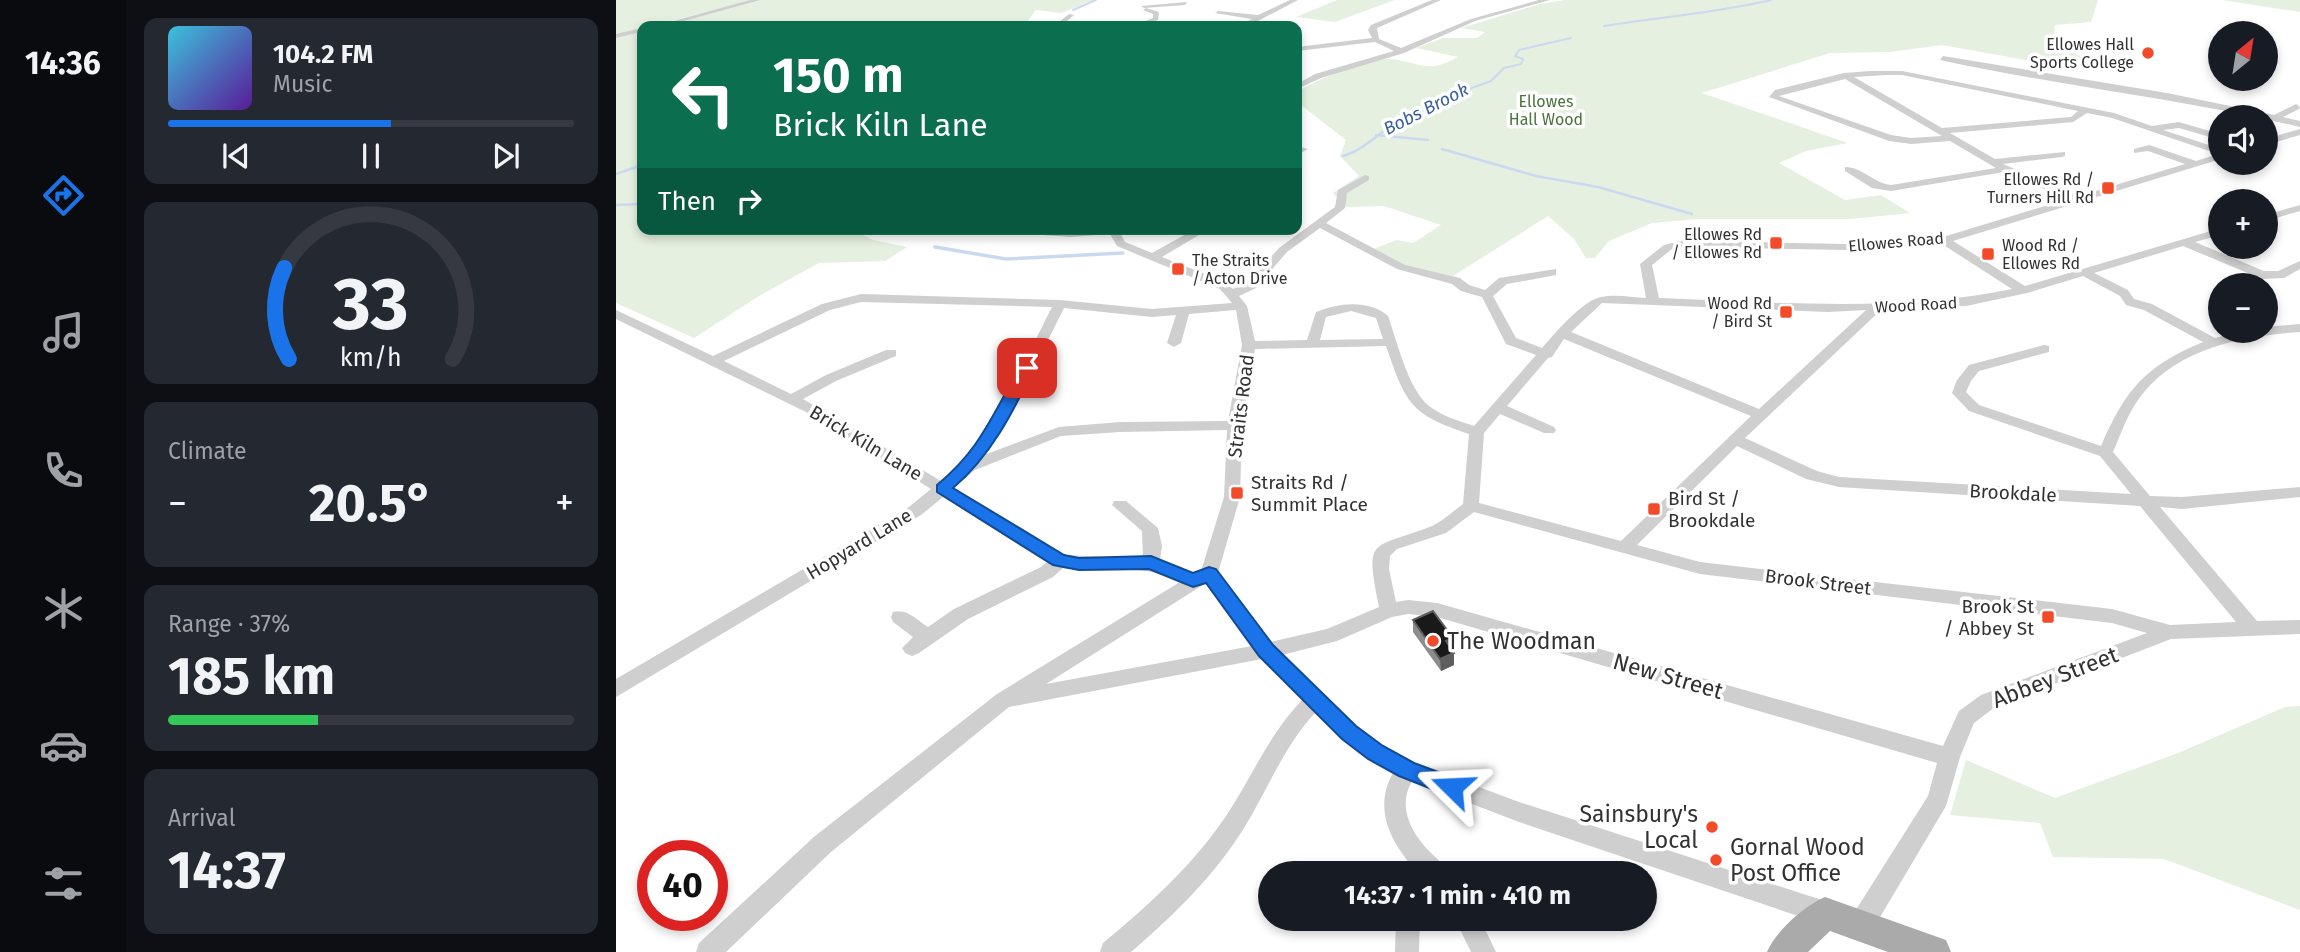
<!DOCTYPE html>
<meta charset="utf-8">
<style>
body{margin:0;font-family:"Fira Sans",sans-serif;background:#242831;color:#f1f3f6;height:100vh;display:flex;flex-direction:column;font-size:26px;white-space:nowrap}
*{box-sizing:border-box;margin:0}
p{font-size:23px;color:#9ea1a6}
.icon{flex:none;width:38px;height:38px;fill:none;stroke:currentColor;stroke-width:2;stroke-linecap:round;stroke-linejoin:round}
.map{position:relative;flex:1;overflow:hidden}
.details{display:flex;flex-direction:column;gap:18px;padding:18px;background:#0d0f14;width:490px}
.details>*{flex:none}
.guide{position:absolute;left:21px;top:21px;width:665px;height:214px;border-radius:14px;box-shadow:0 4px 10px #0003;background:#0b6e4f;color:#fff;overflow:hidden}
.needle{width:46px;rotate:30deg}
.controls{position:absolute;left:1592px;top:21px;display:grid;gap:14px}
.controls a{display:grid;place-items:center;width:70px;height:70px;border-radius:50%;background:#171b24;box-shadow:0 4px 10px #0003;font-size:35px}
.speed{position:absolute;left:21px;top:840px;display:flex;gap:14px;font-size:35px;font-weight:700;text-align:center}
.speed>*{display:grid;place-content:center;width:91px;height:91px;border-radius:50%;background:#171b24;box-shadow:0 4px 10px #0003;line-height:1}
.speed .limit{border:10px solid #d22;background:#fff;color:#111}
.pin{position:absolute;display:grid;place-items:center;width:60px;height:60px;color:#fff;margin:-30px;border-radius:14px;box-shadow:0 4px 10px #0006}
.me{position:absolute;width:77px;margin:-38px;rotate:291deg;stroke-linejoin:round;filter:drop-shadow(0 0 5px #0008)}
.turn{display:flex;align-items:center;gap:24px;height:147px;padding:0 21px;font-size:32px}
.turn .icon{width:91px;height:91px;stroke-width:2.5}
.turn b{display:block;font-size:49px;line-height:60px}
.then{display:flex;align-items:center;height:66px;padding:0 21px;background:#0003;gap:14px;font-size:26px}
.big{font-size:52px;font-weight:700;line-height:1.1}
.details .card{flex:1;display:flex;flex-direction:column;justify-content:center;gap:10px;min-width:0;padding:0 24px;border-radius:14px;background:#242831}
.details .dial{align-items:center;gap:0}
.dial svg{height:182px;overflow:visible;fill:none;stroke:#363941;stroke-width:7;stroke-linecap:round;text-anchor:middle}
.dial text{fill:#f1f3f6;stroke:none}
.song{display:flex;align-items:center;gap:21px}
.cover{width:84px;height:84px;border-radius:10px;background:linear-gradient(135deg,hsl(190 70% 55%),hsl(270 70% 35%))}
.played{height:7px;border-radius:4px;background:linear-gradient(90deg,#1a73e8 55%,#363941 55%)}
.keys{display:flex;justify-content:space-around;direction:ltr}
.heat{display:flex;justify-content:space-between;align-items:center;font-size:38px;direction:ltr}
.charge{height:10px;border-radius:5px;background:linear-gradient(90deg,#34c759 37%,#363941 0)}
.trip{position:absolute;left:642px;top:861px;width:399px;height:70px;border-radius:35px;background:#171b24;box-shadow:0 4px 10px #0003;font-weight:700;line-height:70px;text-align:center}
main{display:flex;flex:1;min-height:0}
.menu{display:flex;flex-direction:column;width:126px;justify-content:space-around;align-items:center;background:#090b0e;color:#9ea1a6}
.menu .icon{width:49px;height:49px}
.menu .selected{color:#1a73e8}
.menu b{font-size:32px;color:#f1f3f6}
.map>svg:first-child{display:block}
</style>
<main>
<nav class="menu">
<b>14:36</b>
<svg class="icon selected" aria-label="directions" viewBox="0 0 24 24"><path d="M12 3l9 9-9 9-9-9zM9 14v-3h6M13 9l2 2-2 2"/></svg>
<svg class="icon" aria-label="music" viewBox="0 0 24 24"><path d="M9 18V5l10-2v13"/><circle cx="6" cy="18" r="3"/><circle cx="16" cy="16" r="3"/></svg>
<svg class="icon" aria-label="phone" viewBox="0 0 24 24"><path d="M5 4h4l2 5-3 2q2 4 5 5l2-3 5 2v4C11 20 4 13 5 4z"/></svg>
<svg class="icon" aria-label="climate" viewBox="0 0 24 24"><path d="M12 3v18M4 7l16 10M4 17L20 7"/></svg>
<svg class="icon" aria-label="car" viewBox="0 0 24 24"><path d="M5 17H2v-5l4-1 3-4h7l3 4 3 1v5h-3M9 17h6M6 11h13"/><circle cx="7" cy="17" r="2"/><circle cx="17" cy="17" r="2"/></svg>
<svg class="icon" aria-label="filters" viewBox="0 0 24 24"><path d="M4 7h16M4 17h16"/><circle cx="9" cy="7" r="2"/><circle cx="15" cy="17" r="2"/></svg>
</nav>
<section class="details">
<div class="card">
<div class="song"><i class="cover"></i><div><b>104.2 FM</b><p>Music</p></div></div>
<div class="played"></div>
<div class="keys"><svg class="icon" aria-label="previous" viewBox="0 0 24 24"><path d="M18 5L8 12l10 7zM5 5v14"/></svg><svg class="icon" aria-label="pause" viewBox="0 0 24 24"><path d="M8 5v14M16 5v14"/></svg><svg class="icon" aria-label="next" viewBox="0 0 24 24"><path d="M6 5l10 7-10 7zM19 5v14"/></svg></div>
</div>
<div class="card dial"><svg viewBox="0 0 100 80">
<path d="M14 69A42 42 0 1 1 86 69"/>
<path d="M14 69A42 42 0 0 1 12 29" stroke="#1a73e8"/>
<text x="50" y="56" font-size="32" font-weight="700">33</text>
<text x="50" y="72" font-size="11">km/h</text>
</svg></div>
<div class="card"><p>Climate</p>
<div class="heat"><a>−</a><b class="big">20.5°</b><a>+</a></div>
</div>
<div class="card"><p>Range · 37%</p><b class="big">185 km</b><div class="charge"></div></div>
<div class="card"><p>Arrival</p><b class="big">14:37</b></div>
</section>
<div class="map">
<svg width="1684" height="952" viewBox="0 0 1684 952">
<rect width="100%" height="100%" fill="#fff"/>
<g fill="#e5f0e0">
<path d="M0,0h137l-137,35z"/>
<path d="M146,0h332l-33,13 -25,-3 -12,16h-359z"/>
<path d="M721,0h58l-60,22 -39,-5z"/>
<path d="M948,0h534l-7,22 -36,3 -2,19 43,19v3l-39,-6 -15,3 -100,-18 -52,7 -60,1 -128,40 146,50 -42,8 -27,12 66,37 36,-5 29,18 -59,6h-154l-45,4 -43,18 -14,17h-9l-12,-19 -26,-23 -95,60 -52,-10 -30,-16 26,-10 16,3 28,-18 -57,-19 -38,1 -13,-14 26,-17 -19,-20 6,-16 -49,-38v-10c18,-12 72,-34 93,-33 32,3 35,16 68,-2l-42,-9 27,-10h34l8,-6 -24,-4 79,-24z"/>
<path d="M1606,0h78v12z"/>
<path d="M26,32v197h209l22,11 34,7 -22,14 -66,2 -60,33 -65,42 -78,-35v-265z"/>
<path d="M1684,706v204l-136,-51 -111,-2 -13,-34 -90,-8 16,-55 89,38 123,-45 107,-46z"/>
</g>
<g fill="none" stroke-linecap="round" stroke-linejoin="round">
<g stroke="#cbd9f0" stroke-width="2">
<path d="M457,10l23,-10"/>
<path d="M988,26c56,-9 112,-13 167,-26"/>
<path d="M826,105l-2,-4 4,-3 47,-17 13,-13 17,-4 2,-5 -8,-3 4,-6 52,-12"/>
</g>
<g stroke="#cbd9f0" stroke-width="2.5">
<path d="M760,135l52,5"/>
<path d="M826,149l94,27 62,11 94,27"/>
<path d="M727,156c24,-7 42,-29 64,-41 12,-5 27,-2 34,-12"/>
<path d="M0,174l26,-9"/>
<path d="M0,205l26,-1"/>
<path d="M228,229l7,3"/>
</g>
<path stroke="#cbd9f0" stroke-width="3.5" d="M319,247l71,12 117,-6"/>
<g fill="#cfcfcf" fill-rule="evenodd">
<path d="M134,0h11l-95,26h-11z"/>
<path d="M674,0h8l-42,22 21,4h-38l13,-7 -37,-6 3,-2 40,4z"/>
<path d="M816,0h9l-64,28 2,11 22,9 70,-29 68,-19h11l-75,21 -71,32 -83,25 -24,11v-5l18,-10 79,-23 -19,-9 -78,9v-4l75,-9 -4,-8 3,-5z"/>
<path d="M571,2l-2,3 -41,3 -3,-2z"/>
<path d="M530,8l13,4 -1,8 -15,4v-2l10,-4v-4l-10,-4z"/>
<path d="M453,14l5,1 -13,11h-7z"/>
<rect x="681" y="27" width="4" height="4"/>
<path d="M26,28v4l-26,6v-4z"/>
<path d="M1327,56l224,37 107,22 22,-11 4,3 -1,2 -16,8 17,4v6c-117,-28 -241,-41 -360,-67z"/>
<path d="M1254,71h32l212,42 38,13 27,-4 34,10v4l-3,1 -31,-9 -16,2 58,19v10l-268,82 72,45 196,-58v7l-26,7 69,29h14l22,-10v8l-16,9 -22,1 -79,-33 -89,27 34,17 6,9 18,5 63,34 28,-7h23v-4l34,-3v8c-59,4 -129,17 -164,71 -10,15 -16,33 -23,49l37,44 32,1 118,-10v10l-118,12 -22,-2 97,114 43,-1v14l-129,5 -176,68 -21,16 -14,34 -14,49 -76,128 -9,3 -9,-3 -3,-9 3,-9 76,-120 9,-33 -500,-146 -29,-3 -16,3 -55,24 -55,14 74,72 27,19 32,17 104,39 306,99 9,3 3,9 -3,9 -9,3 -306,-103 -107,-41c-15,26 -1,52 18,71 7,7 14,12 18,21h-30c-26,-28 -46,-63 -25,-100 -30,-16 -53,-36 -78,-60 -31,33 -47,76 -71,115 -29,47 -71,88 -113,124h-31l3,-9c45,-37 90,-78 123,-127 26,-39 43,-82 76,-116l-40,-41 -253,48 -178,145 -105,100h-30l3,-9 116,-107 182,-142 183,-112c-36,-20 -78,-10 -117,-14l-10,9 -85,42 -49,34 -7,3 -7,-3 -3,-5 11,-11 -20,-15 -2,-5 2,-5c14,-4 24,8 35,15l26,-18 87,-42 6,-5 -104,-65 -22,18 -305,182v-18l293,-172 22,-18 -117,-73 -198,-97v-9l97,46 109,-52 39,-10 199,6 92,9 80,-6 -12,-14 -103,-43 -7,-12 -40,3 -69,-5 -5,-3h122l7,13 27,11 43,-24h14l-47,28 66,26 5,6 15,-7 31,-34 56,-41 3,-17 27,-15 4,1v4l-22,13 -2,15 -19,15 79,42 55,13 9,7 16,5 14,-12 57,-9v6l-49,9 -14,12 23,42 26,10c13,-15 41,-48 59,-51 14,-3 31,0 45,1l-6,-34 24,-19 17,-4 165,3 97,-7 125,-38 -64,-27 -113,19 -19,-3 -27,-17v-4c15,-1 29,16 46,18l105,-17 -46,-27 -39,3 -22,-3 -120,-44 6,-7 69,-17zM1270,75h16l176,36 -7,6 -129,11 -88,-51zM1229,79l97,57 -31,2 -20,-3 -112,-39zM1471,113l25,5 106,36 -22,7 -47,-16 -15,4v4l14,-2 37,13 -106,32 -76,-32 59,-7 3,-1v-4l-70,7 -45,-26 123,-11zM704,228l77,41 55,15 9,7 21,6 24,47 30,11 -62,71c-15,-5 -32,-10 -45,-20 -21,-17 -32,-65 -41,-90 -19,-17 -50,-13 -72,-4l-9,28 -52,1 -8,-35 -8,-10 17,-8 31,-36zM1326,244l70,45c-115,24 -236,13 -353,9l-7,-33 20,-16 9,-2 165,3zM1467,276l37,20 6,9 18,5 59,32c-58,24 -78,48 -102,104l-122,-41 -13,-13 5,-11 8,-10 70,-19v-6l-5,-1 -75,20 -12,15 -5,13 17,18 131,45 31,38 -292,-17 -22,-6 -72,-33 137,-129 84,-3 61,-13zM245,302l191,5c-31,60 -58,130 -111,174l-138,-82 33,-18 60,-25v-6h-10l-60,25 -35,19 -67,-33 106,-51zM986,303l226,9 38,-2 -107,99 -188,-77zM448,308l88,9 24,-2 -9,28 7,4 7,-4 8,-29 47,-4 6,35 -14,76 -108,1 -61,5 -75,28 28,-43zM735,311l25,7 7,21 -63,1 6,-23zM948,339l187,77 -130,125 -142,-38 5,-70 16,-19 44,19h10l2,-3 -2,-3 -47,-21 41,-48 4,-1zM770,346c20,58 24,68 83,88l-6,70c-10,7 -20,17 -31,22 -60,24 -68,8 -53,81l-52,22 -57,13 -52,-69 22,-76 2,-72 13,-76zM611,430l-3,67 -23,74 -7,3 -34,-14 2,-14 -4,-18 -32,-27h-12l-2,4 30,26 1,27 -80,-3 -110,-67 22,-18 86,-34 59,-4zM1121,446l69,33 33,8 301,19 96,116 -66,3 -58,-16 -412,-47 -63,-17zM858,512l226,62 412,49 35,10 -166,62 -22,16 -16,35 -506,-143 -29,-3 -12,2 -7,-33 1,-13 7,-7 49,-16zM590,583l46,63 -206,38z"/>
<path d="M1684,129v6l-34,10v-6z"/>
<path d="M684,147l8,2 -11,6v-7z"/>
<path d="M1684,205v6l-34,10v-6z"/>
<path d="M780,919h24l-1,33h-24z"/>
<path d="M839,919h25l16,33h-25z"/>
</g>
<path fill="#aaa" fill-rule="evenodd" d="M1209,897l121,43 5,12h-63l-58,-21 -22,21h-41c9,-21 37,-46 58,-55z"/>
</g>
<path fill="#8c8c8c" d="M797,620l40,18 1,27 -13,6 -28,-39z"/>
<g fill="#5e5e5e">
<path d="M837,638v12l-7,-9z"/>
<path d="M838,653v12l-13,6 -1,-12z"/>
</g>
<path fill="#191919" stroke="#5e5e5e" stroke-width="2" d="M817,611l20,27 -7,3 8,12 -14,6 -27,-39z"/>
<path fill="#1a73e8" stroke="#114b97" stroke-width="2" d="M406,365l12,3c-21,44 -43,88 -81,120l111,67 15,3 72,-2 42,17 16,-6 7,2 57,76 83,81 27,20 31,17 46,17 3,7 -3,7 -8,3 -53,-21 -31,-17 -26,-20 -83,-83 -53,-73 -13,4 -44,-18 -70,1 -26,-5 -116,-73v-7c46,-38 55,-72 85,-120z"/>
<g fill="#f34b2a" stroke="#fff" stroke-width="2.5">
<circle cx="1532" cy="53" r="7"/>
<rect x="1485" y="181" width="14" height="14" rx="3.5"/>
<rect x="1153" y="236" width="14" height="14" rx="3.5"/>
<rect x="1365" y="247" width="14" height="14" rx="3.5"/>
<rect x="555" y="262" width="14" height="14" rx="3.5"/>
<rect x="1163" y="305" width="14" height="14" rx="3.5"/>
<rect x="614" y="486" width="14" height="14" rx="3.5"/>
<rect x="1031" y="502" width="14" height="14" rx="3.5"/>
<rect x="1425" y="610" width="14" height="14" rx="3.5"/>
<circle cx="817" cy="641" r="7"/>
<circle cx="1096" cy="827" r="7"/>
<circle cx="1100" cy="860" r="7"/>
</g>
<g text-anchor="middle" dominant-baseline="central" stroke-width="7" stroke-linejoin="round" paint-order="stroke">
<g font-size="16" fill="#323232" stroke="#fff" text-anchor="end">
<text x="1518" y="44">Ellowes Hall<tspan x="1518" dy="18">Sports College</tspan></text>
<text x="1478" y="179">Ellowes Rd /<tspan x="1478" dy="18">Turners Hill Rd</tspan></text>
<text x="1146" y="234">Ellowes Rd<tspan x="1146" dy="18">/ Ellowes Rd</tspan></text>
<text x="1386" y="245" text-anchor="start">Wood Rd /<tspan x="1386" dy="18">Ellowes Rd</tspan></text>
<text x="576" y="260" text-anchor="start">The Straits<tspan x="576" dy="18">/ Acton Drive</tspan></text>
<text x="1156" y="303">Wood Rd<tspan x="1156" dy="18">/ Bird St</tspan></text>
</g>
<g font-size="16" fill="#48733b" stroke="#fff">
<text x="930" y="101">Ellowes<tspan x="930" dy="18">Hall Wood</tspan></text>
</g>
<g font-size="16" fill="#323232" stroke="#fff">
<text transform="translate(1280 242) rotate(-5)">Ellowes Road</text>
<text transform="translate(1300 305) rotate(-3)">Wood Road</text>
</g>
<g font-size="18" font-style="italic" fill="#385e9d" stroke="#fff">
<text transform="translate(810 109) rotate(-27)">Bobs Brook</text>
</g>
<g font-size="19" fill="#323232" stroke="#fff">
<text transform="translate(625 406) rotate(-83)">Straits Road</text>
<text transform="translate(250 443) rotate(31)">Brick Kiln Lane</text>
<text transform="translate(1397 493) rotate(3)">Brookdale</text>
<text transform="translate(243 544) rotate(-31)">Hopyard Lane</text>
<text transform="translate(1202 582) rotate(7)">Brook Street</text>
</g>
<g font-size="19" fill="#323232" stroke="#fff" text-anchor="start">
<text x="635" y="482">Straits Rd /<tspan x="635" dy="22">Summit Place</tspan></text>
<text x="1052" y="498">Bird St /<tspan x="1052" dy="22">Brookdale</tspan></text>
<text x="1418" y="606" text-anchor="end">Brook St<tspan x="1418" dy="22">/ Abbey St</tspan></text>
</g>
<g font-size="23" fill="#323232" stroke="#fff" text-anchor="start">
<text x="831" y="641">The Woodman</text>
<text x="1082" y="814" text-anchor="end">Sainsbury's<tspan x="1082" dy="26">Local</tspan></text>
<text x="1114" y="847">Gornal Wood<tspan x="1114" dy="26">Post Office</tspan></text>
</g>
<g font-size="23" fill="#323232" stroke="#fff">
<text transform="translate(1052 676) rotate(16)">New Street</text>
<text transform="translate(1439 677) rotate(-21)">Abbey Street</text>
</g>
</g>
</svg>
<div class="controls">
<a><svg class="needle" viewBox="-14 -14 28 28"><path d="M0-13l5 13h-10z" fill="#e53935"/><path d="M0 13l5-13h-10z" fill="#9ea1a6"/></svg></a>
<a><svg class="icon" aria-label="sound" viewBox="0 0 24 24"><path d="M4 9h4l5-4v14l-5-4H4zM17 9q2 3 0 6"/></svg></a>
<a>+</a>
<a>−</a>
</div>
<div class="speed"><div class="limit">40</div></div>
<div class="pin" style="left:411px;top:368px;background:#d93025"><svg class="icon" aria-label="arrive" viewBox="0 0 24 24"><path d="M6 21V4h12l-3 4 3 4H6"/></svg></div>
<svg class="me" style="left:836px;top:787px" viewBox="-20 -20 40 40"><path d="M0-17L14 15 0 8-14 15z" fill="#1a73e8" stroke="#fff" stroke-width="4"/></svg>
<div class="trip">14:37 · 1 min · 410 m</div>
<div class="guide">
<div class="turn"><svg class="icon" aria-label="left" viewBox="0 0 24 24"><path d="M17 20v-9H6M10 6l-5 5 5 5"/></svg><div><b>150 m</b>Brick Kiln Lane</div></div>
<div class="then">Then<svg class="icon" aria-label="right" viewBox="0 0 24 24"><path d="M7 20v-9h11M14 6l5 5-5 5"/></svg></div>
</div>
</div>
</main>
